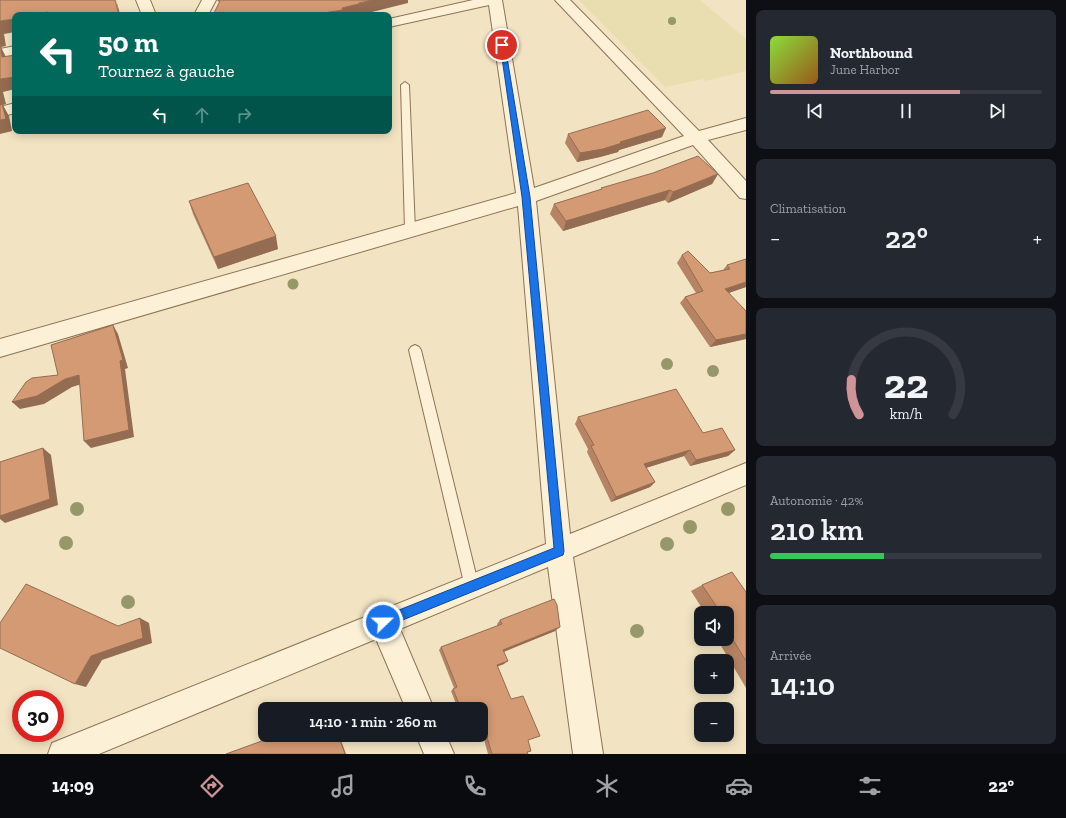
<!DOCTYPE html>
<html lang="fr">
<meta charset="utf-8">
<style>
body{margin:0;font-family:"Zilla Slab",serif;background:#242831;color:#f1f3f6;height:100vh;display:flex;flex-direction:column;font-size:15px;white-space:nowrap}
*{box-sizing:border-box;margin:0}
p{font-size:13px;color:#9ea1a6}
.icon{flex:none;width:22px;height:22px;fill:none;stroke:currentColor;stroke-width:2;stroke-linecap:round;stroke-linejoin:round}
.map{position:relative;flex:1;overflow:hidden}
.side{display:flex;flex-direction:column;gap:10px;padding:10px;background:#0d0f14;width:320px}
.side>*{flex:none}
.top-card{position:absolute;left:12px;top:12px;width:380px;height:122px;border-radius:8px;box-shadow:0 2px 10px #0003;background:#00695c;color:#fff;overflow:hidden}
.buttons{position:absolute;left:694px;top:606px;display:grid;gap:8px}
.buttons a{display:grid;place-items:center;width:40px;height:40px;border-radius:8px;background:#171b24;box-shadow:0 2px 10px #0003;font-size:20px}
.speed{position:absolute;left:12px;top:690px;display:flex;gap:8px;font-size:20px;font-weight:700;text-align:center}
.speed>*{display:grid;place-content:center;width:52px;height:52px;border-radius:50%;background:#171b24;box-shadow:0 2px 10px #0003;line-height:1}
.speed .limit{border:6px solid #d22;background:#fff;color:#111}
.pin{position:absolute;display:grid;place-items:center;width:34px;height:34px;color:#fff;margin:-17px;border:2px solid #fff;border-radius:50%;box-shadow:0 1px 4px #0007}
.me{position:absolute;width:44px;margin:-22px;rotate:68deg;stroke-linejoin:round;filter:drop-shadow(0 0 3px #0008)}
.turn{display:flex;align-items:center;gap:14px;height:84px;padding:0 20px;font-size:18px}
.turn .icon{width:52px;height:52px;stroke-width:2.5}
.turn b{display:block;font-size:28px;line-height:34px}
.lanes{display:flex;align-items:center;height:38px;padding:0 20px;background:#0003;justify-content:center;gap:20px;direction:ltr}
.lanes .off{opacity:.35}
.big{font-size:30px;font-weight:600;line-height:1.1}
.side .widget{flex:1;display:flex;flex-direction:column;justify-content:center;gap:6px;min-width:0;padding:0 14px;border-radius:8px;background:#242831}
.side .dial{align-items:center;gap:0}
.dial svg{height:104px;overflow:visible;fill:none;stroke:#363941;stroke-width:7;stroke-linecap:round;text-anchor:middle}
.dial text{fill:#f1f3f6;stroke:none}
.song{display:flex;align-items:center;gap:12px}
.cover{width:48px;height:48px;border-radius:6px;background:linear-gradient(135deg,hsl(90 70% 55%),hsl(30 70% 35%))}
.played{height:4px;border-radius:2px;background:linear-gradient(90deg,#ce9498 70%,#363941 70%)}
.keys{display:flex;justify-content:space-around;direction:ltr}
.heat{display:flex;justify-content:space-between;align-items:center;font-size:22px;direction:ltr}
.charge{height:6px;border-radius:3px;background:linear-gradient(90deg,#34c759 42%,#363941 0)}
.trip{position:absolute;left:258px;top:702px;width:230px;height:40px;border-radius:8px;background:#171b24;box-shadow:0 2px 10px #0003;font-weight:600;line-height:40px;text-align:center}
.tab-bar{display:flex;height:64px;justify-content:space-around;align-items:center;background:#090b0e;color:#9ea1a6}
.tab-bar .icon{width:28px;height:28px}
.tab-bar .on{color:#ce9498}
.tab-bar b{font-size:18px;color:#f1f3f6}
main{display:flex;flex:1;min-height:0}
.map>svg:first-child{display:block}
</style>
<main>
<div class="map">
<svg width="746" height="754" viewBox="0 0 746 754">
<rect width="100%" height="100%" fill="#f2e3c2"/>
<path fill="#e9deaf" d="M579,0h121l46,39v32l-41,10 -2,-2 -38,8z"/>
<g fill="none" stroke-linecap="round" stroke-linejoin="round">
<defs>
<g id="lane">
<path d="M405,82l4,3 6,145 -1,3h-8l-1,-3 -4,-145z"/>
<path d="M415,345l4,2 2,3 58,237 -2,5 -5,2 -5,-2 -2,-5 -56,-237 2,-3z"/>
</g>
<g id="street">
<path d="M136,0h14l6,15h-14z"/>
<path d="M202,0h14l-8,15h-14z"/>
<path d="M473,0h29l32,188 150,-52 -129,-136h15l129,131 47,-13v12l-38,10 38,41v18l-6,-1 -47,-53 -157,56 34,333 176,-71v22l-173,72 30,197h-30l-25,-187 -148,62 34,80h-28l-30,-70 -277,115h-51l4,-11 494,-199 -28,-338 -518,151v-18l516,-146 -27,-188 -100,22v-8z"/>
<path d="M15,46v10l-15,3v-10z"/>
<path d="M15,103v10l-15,4v-10z"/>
<path d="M416,735h30l8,19h-30z"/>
</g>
</defs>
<use href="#lane" stroke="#8e7357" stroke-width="2"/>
<use href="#street" stroke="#8e7357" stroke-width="2"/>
<use href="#lane" fill="#fcf0d6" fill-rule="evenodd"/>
<use href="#street" fill="#fcf0d6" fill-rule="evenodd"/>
</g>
<g fill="#979869">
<circle cx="672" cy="21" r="4"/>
<circle cx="293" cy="284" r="5.5"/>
<circle cx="667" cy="364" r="6"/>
<circle cx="713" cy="371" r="6"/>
<circle cx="77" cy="509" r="7"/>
<circle cx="728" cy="509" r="7"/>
<circle cx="690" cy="527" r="7"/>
<circle cx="66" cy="543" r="7"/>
<circle cx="667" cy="544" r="7"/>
<circle cx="128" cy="602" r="7"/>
<circle cx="637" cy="631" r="7"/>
</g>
<g fill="#b68464">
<path d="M568,134l94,3 -43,13 -1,2 -18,5 -23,5 -12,-19z"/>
<path d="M718,174l-6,10 -44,19 -3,-3 -102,31 -13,-17 4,-10 47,-14v-2z"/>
<path d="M189,201l89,48 -60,20 -25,-55z"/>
<path d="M682,255l28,18 13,-3 4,-5 19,-6v28l-18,6 18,18v28l-36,8 -30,-44 5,-6 11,-4 -19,-30z"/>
<path d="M578,417l125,16 32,17 -7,6 -38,10 -6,-10 -38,12 9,14 -5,5 -39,15 -24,-50 1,-3 -13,-25z"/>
<path d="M702,585l44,7v96l-29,-49h10v-26h-22l-14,-22z"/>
<path d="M500,620l55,11 -51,21v12l-7,2 31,74 -1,12 1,2h-40l-7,-25v-20h-6v-1l-2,1h-15l-7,-18 3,-3 -15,-38 2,-3 57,-21 -1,-2z"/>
</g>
<g fill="#946c51">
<path d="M116,0l3,10 1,5h-1z"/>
<path d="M372,0h36v3l-48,12h-50l32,-7z"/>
<path d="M48,12l1,3h-15z"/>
<path d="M15,19v13l-11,2 2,12 -5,1 6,12 -5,-2 -2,-9v-27z"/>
<path d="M15,77v12l-12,3 3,12 -3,1 6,11 3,15 -12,3v-55z"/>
<path d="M666,128l-4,9 -43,13 -1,2 -18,5 -23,5 3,-9z"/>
<path d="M718,174l-6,10 -44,19 5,-11z"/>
<path d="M670,190l-5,10 -102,31 3,-10z"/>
<path d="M276,236l2,13 -60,20 -4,-12z"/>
<path d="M746,282v5l-26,9 5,-7z"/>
<path d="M113,325l5,9 10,34 -3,1 9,68 -43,11 -7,-7z"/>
<path d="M746,334v5l-36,8 6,-7z"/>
<path d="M79,375l6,8 -13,4 -28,17 -24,5 -8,-7 53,-23z"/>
<path d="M43,448l8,7 7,50 -53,18 -5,-4v-3z"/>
<path d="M690,450l-6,6 -45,14 5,-6z"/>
<path d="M735,450l-7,6 -38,10 6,-6z"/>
<path d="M655,482l-5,5 -39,15 5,-5z"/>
<path d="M140,618l9,5 3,20 -50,17 -16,27 -11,-3 16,-28z"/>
<path d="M560,627l-5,4 -55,22 3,-3z"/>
<path d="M508,661l-4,3 -10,4 3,-3z"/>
<path d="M338,735h1l7,19h-1z"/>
</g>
<g fill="#d49a74" stroke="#946c51">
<path d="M0,0h115l4,15h-70l-1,-3 -14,3h-19v4l-15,2z"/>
<path d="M218,0h154l-13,3v1l-17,4 1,2 -33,5h-97l7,-14h-2z"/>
<path d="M0,47h1l1,10 13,-2v22l-15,2z"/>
<path d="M2,104l4,15 -6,1v-15z"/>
<path d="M648,110l18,18 -46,14 2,1 -19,6 -23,4 -12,-19z"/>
<path d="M698,156l20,18 -45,18 -3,-2 -104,31 -12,-17 48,-15 -1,-1 52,-15z"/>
<path d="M248,183l28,53 -62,21 -25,-56z"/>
<path d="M688,251l22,22 20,-4 -3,-4 19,-6v23l-21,7 21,22v23l-30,6 -31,-43 18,-6 -21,-36z"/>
<path d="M113,325l10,35 -3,1 9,69 -45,11 -5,-66 -14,4 -28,17 -25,6 14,-20 6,-4 26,-3 -7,-30z"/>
<path d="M676,389l27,44 19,-5 13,22 -39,10 -6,-10 -46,14 11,18 -39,15 -25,-51 3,-1 -16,-28z"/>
<path d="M43,448l7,51 -50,17v-54z"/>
<path d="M732,572l14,20v69l-19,-31v-17h-6l-19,-28z"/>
<path d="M26,584l92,42 22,-8 3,20 -52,18 -16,28 -75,-36v-25z"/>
<path d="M554,599l3,6 3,22 -57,23 5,11 -11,4 14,34 12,-3 17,40 -12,4 3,11 -4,1 1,2h-36l-11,-37v-8h-2l-1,-2 -5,2h-12l-8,-20 4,-2 -16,-40 61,-23 -2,-4z"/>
<path d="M274,735h64l7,19h-119l33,-12z"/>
</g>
<path fill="#1a73e8" stroke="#114b97" d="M500,44l5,1 25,152 34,354 -1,4 -180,73 -4,-2 -2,-4 2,-4 175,-70 -32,-351z"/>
</svg>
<div class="buttons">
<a><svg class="icon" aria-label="sound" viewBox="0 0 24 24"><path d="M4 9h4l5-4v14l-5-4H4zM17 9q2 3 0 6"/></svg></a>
<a>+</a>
<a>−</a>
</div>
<div class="speed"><div class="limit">30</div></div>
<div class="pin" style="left:502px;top:45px;background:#d93025"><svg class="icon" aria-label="arrive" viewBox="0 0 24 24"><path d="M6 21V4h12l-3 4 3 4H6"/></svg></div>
<svg class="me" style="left:383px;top:622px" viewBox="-20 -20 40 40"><circle r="17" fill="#1a73e8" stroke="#fff" stroke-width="3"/><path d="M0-11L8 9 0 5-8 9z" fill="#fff"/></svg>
<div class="trip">14:10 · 1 min · 260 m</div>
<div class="top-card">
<div class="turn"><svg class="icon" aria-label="left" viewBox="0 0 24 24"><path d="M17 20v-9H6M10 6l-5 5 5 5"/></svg><div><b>50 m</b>Tournez à gauche</div></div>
<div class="lanes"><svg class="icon" aria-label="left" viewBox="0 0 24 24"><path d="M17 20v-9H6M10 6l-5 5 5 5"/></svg><svg class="icon off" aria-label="ahead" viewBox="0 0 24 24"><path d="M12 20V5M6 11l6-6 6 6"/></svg><svg class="icon off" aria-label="right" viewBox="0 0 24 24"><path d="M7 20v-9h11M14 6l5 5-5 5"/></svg></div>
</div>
</div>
<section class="side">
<div class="widget">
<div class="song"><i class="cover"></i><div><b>Northbound</b><p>June Harbor</p></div></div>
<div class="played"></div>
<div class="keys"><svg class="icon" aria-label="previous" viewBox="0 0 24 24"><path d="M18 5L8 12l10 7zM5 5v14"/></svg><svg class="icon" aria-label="pause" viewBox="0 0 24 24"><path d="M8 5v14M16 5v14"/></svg><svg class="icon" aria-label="next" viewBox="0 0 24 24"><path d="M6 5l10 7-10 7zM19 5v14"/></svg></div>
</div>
<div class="widget"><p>Climatisation</p>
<div class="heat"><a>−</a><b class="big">22°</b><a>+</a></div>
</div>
<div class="widget dial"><svg viewBox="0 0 100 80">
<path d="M14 69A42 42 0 1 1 86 69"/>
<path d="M14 69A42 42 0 0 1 8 42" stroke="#ce9498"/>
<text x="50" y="56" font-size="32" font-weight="700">22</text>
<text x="50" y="72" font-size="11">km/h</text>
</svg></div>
<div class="widget"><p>Autonomie · 42%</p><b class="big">210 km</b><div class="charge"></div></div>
<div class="widget"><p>Arrivée</p><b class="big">14:10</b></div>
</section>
</main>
<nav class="tab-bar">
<b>14:09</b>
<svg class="icon on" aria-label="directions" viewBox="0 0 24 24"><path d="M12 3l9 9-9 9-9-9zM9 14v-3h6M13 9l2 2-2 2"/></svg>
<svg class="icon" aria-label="music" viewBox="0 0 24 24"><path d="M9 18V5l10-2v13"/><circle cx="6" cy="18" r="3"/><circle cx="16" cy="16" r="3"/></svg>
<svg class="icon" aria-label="phone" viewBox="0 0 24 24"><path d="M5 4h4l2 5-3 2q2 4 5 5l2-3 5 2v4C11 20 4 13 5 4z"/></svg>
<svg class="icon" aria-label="climate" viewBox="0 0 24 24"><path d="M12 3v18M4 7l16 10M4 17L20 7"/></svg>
<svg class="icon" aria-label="car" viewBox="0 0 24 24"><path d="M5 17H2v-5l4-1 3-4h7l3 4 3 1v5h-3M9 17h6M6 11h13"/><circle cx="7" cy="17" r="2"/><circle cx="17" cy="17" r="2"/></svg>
<svg class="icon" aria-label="filters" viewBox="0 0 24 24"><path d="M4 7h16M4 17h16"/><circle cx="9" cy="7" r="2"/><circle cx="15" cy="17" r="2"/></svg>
<b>22°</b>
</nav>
